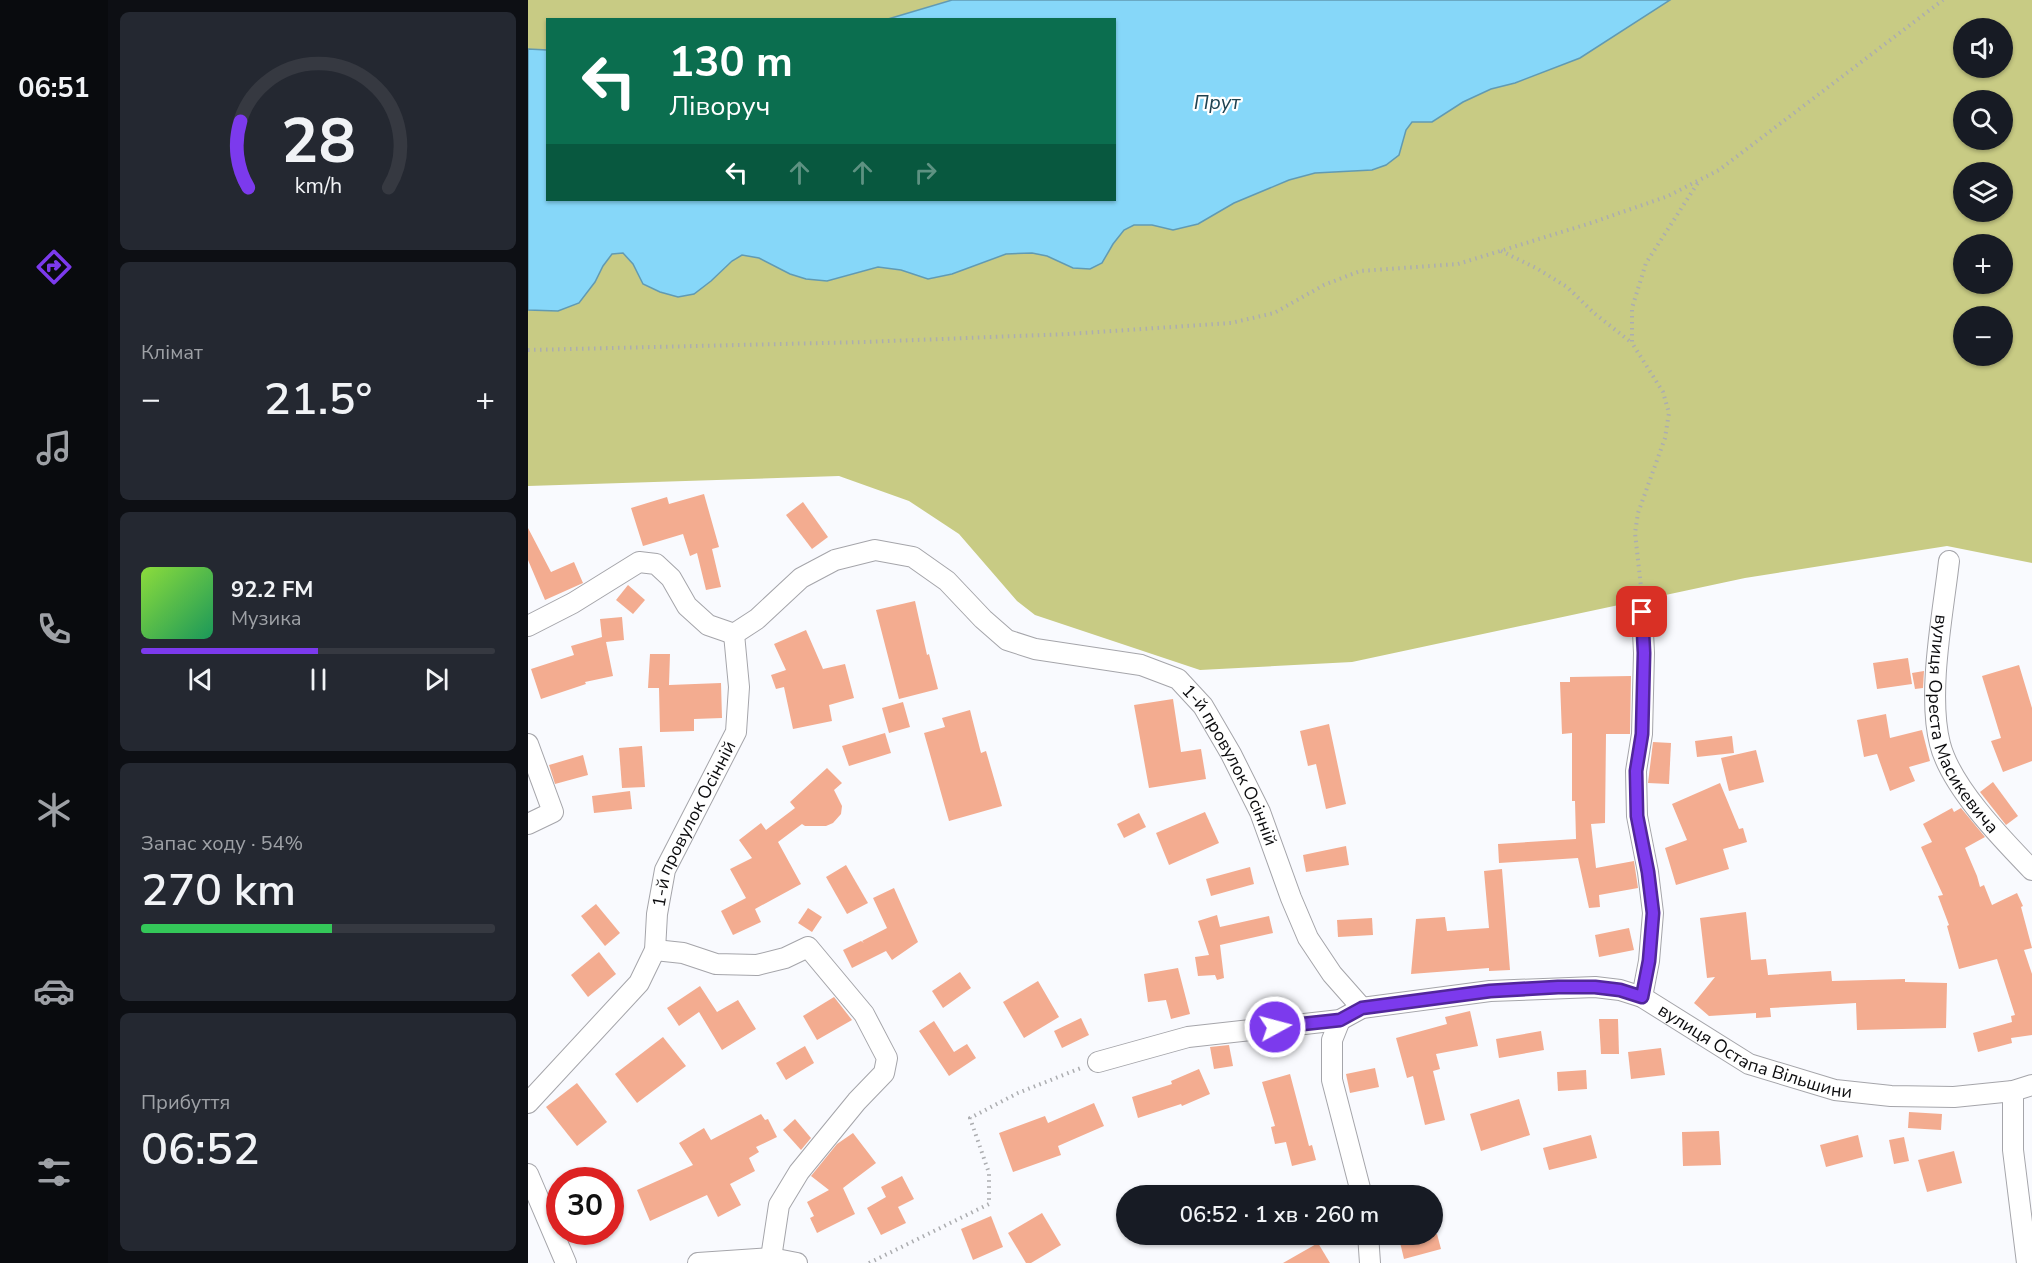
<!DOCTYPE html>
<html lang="uk">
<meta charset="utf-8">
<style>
body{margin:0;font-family:"Nunito Sans",sans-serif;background:#242831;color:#f1f3f6;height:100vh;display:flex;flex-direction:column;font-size:22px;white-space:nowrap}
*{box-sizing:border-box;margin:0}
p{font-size:20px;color:#9ea1a6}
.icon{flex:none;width:33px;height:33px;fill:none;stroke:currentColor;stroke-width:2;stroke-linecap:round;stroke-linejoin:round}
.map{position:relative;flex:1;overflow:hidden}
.sheet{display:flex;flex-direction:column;gap:12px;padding:12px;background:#0d0f14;width:420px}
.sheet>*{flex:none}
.banner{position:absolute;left:18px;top:18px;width:570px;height:183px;border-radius:0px;box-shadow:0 2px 4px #0004;background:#0b6e4f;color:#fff;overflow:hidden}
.controls{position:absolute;left:1425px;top:18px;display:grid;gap:12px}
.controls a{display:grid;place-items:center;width:60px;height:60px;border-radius:50%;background:#171b24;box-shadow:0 2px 4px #0004;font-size:30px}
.speed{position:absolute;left:18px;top:1167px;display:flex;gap:12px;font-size:30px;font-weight:700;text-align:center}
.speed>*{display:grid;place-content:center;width:78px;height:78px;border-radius:50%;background:#171b24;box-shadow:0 2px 4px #0004;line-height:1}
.speed .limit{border:9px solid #d22;background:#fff;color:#111}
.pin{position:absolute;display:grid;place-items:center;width:51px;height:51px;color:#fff;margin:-26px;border-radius:12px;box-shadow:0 3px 9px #0006}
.me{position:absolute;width:66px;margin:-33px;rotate:83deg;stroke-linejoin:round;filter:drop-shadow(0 0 4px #0008)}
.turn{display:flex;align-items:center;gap:21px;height:126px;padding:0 24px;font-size:27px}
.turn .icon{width:78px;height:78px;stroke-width:2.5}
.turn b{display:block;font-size:42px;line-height:51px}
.lanes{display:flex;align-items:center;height:57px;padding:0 24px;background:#0003;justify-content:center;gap:30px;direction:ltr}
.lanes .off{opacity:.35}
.big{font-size:45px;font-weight:600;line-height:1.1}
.sheet .widget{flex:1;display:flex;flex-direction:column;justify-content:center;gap:9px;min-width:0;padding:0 21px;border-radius:9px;background:#242831}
.sheet .dial{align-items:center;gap:0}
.dial svg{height:156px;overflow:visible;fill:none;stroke:#363941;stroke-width:7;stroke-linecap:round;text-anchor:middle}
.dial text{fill:#f1f3f6;stroke:none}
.song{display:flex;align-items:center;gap:18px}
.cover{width:72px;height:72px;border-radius:9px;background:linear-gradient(135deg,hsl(90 70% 55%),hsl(150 70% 35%))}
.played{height:6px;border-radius:3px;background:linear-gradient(90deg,#7c3aed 50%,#363941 50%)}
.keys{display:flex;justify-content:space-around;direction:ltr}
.heat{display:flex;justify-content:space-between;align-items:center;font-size:33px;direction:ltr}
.charge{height:9px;border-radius:4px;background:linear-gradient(90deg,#34c759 54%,#363941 0)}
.trip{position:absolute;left:588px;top:1185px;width:327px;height:60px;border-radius:30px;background:#171b24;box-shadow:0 2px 4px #0004;font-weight:600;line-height:60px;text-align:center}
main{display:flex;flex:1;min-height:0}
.dock{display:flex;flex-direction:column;width:108px;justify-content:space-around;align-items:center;background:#090b0e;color:#9ea1a6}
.dock .icon{width:42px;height:42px}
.dock .on{color:#7c3aed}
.dock b{font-size:27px;color:#f1f3f6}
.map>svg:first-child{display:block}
</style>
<main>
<nav class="dock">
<b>06:51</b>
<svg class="icon on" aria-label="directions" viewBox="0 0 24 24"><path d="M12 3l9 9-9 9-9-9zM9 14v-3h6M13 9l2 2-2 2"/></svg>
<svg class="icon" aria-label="music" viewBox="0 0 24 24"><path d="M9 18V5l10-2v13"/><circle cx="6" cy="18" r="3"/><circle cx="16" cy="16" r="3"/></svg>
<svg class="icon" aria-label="phone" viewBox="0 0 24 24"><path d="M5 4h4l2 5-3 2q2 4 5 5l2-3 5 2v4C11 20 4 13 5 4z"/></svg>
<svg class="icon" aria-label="climate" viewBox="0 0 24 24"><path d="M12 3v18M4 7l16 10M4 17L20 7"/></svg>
<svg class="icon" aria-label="car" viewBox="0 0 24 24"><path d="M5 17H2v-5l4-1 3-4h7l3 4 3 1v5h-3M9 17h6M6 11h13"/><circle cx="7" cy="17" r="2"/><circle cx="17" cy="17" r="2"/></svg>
<svg class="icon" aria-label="filters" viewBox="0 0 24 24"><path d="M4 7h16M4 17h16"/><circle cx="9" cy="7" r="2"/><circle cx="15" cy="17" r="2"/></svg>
</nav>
<section class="sheet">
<div class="widget dial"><svg viewBox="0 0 100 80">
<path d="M14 69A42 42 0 1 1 86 69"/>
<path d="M14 69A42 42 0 0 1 10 35" stroke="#7c3aed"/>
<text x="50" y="56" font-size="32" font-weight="700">28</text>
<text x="50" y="72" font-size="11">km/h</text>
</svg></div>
<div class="widget"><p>Клімат</p>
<div class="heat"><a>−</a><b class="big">21.5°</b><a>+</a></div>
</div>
<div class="widget">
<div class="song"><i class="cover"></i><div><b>92.2 FM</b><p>Музика</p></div></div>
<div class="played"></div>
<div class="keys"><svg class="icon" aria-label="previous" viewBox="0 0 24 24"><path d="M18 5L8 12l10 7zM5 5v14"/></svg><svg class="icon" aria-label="pause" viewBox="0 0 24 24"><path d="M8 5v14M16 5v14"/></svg><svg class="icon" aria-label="next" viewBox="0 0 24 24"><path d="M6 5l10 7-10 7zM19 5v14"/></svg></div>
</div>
<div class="widget"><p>Запас ходу · 54%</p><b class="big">270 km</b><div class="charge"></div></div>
<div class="widget"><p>Прибуття</p><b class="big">06:52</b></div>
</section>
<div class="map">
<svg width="1504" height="1263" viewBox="0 0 1504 1263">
<rect width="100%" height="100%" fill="#f9fafe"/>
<g fill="#c8cb84" fill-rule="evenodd">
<path d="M0,0h424l-64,19 -340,1 -1,30 -19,-1z"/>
<path d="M1142,0h362v563l-85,-17 -202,32 -393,84 -152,8 -165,-55 -18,-14 -58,-67 -50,-33 -70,-25 -311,10v-176l30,1 37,-29 8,-16 9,-12 11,-1 10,11 11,20 67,-3 21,-20 10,-6 17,3 68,23 51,-14 23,3 27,9 24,-5 54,-20 26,-1 15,3 26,12 29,-5 11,-19 11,-15 10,-4h18l21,5 25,-6 36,-21 55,-23 26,-7 57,-3 26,-15 8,-25 6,-8h20l31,-20 28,-13 24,-6 99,-48zM1436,28h38v40h-38zM1436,100h38v40h-38zM1436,172h38v40h-38zM1436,244h38v40h-38zM1436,316h38v40h-38z"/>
</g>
<path fill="#86d7f9" stroke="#619ab2" stroke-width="1.5" d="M424,0h718l-90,58 -65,25 -24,6 -28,13 -31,20h-20l-6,8 -7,25 -13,10 -14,5 -57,3 -26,7 -55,23 -36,21 -25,6 -21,-5h-18l-10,5 -11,14 -11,19 -12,6 -17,-1 -26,-12 -15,-3 -26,1 -54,20 -24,5 -27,-9 -23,-3 -51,14 -21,-2 -16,-5 -31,-16 -17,-3 -10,6 -21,20 -17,13 -16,3 -18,-5 -17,-8 -10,-20 -10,-11 -11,1 -9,12 -8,16 -16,21 -21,8 -30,-1v-261l19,1 1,150h566v-180l-226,-1z"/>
<g fill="#f3ac90">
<path d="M176,494l15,53 -7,2 9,38 -15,3 -9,-37 -7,3 -7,-22 -40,12 -12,-38 36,-11 2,7z"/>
<path d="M275,502l25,35 -16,12 -26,-34z"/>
<path d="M0,528l23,44 23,-10 9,21 -38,17 -17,-40z"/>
<path d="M100,585l17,15 -12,14 -17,-14z"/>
<path d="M387,601l12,54 2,-1 9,35 -39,10 -23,-89z"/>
<path d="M94,617l2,23 -18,2 7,34 -28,6 1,2 -45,15 -10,-30 43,-14 -3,-9 31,-9 -2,-18z"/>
<path d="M278,630l17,39 22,-5 9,34 -25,7 3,16 -39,8 -9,-42 -8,2 -5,-14 15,-5 -12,-26z"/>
<path d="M122,654h20l-1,31 52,-2 1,35 -28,1v12l-34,1 -1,-44h-11z"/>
<path d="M1380,658l4,26 -35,5 -4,-26z"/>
<path d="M1491,665l13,43v53l-29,11 -12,-31 10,-3 -19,-62z"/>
<path d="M1396,671l-1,17 -8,1 -3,-16z"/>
<path d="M1103,676l-1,58h-24l-1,89 -14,1 5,44 38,-7 4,27 -39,7 1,12 -11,1 -11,-50 -79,5 -1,-19 78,-5 -1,-38h-3v-68l-10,1 -2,-52h10v-5z"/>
<path d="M645,699l8,53 20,-3 5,30 -57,9 -15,-83z"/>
<path d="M375,702l7,25 -21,6 -7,-25z"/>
<path d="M442,710l11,43 5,-2 16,55 -53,15 -25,-88 21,-6 -3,-9z"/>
<path d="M1358,714l4,24 32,-8 8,31 -21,6 6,14 -25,10 -13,-37 -13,3 -7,-37z"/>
<path d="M801,724l17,80 -20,5 -10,-45 -8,2 -8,-35z"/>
<path d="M357,733l6,20 -42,13 -7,-20z"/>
<path d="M1204,736l2,17 -37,4 -2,-16z"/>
<path d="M1125,742l18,1 -2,41 -21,-1z"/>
<path d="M114,746l3,41 -23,1 -3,-40z"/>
<path d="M1228,750l8,32 -35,9 -8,-33z"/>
<path d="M55,755l5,20 -33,9 -6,-19z"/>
<path d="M299,768l15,15 -8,7 8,16 -1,8 -8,9 -7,3h-21l-3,-2 -24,18 23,42 -46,25 6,13 -28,13 -12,-24 25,-13 -16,-29 22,-11 -13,-18 22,-17 5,7 29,-22 -5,-6z"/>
<path d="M1465,782l25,34 -12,9 -26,-33z"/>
<path d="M1192,783l19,46 4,-1 4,14 -24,7 6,20 -53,16 -11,-37 22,-8 -15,-36z"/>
<path d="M102,791l2,18 -38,4 -2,-17z"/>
<path d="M1424,808l2,4 7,-4 24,29 -20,11 12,28 3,11 4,-2 8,20 25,-12 6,13 -2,1 11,41 -8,2 8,24v61l-21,3 1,5 -34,9 -5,-19 39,-11 -1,-6 4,-1 -18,-56 -38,10 -12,-43 2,-1 -11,-29 5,-1 -22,-48 11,-5 -9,-18z"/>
<path d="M677,812l14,31 -50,22 -13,-32z"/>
<path d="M611,813l7,14 -22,11 -7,-14z"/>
<path d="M818,846l3,19 -43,7 -3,-17z"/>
<path d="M318,865l22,38 -21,11 -21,-37z"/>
<path d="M722,867l4,17 -43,12 -5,-17z"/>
<path d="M974,869l8,101 -21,1v-3l-78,6 5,-55 29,-2 2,14 42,-3 -5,-57z"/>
<path d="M366,888l24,54 -26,18 -6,-9 -34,17 -9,-18 18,-9 3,2 -2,-2 25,-13 -14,-30z"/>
<path d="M68,904l24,29 -15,13 -24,-30z"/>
<path d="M280,908l14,9 -10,15 -14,-9z"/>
<path d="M1218,912l5,48 15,-1 2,16 63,-4 1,10 73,-2v3l42,1 -1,45 -89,2 -1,-27 -86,5 1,9 -15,1v-5l-47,3 -15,-13 21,-26 -8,1 -7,-60z"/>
<path d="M689,915l3,12 49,-11 4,17 -53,12 4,33 -7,2 -2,-5 -17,1 -3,-19 14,-2 -11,-34z"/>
<path d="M844,918l1,17 -35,2 -1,-17z"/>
<path d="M1101,928l5,22 -35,7 -4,-22z"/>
<path d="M71,952l17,22 -28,23 -17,-22z"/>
<path d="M650,968l12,46 -19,5 -5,-19 -18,2 -4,-28z"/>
<path d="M432,972l11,16 -28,20 -11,-17z"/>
<path d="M510,981l21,36 -35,21 -21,-36z"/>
<path d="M172,986l17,26 21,-12 18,29 -34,21 -23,-38 -20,14 -12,-18z"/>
<path d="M306,997l18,23 -35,20 -14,-24z"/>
<path d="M942,1011l8,35 -42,8 4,15 -7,2 12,49 -20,5 -12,-49 -6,2 -11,-40 51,-14 -2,-7z"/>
<path d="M553,1018l8,17 -27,13 -8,-17z"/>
<path d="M1071,1019h19l1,35h-18z"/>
<path d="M406,1021l20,31 13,-8 9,14 -27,18 -30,-45z"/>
<path d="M1013,1031l3,19 -45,8 -3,-19z"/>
<path d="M135,1037l23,29 -49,37 -22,-29z"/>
<path d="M701,1045l4,21 -19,3 -4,-22z"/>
<path d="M277,1046l9,17 -28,17 -10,-17z"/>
<path d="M1133,1048l4,27 -34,4 -3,-27z"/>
<path d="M847,1068l4,19 -29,6 -4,-19z"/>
<path d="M671,1069l11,25 -28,12 -1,-2 -43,14 -6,-21 40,-13 -1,-3z"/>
<path d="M1058,1070l1,19 -29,2 -1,-19z"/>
<path d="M762,1074l19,72 3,-1 4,15 -24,6 -6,-24 -11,2 -4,-17 4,-1 -13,-44z"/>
<path d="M49,1083l30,39 -30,24 -31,-39z"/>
<path d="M991,1099l11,36 -49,16 -11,-37z"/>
<path d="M566,1103l10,23 -46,20 3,9 -48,17 -14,-39 46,-17 3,7z"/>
<path d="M1381,1112l33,2 -1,16 -33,-2z"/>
<path d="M233,1114l4,6 3,-1 9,18 -21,10 3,5 -10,6 6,13 -25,13 11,21 -23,12 -11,-22 -57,26 -13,-31 56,-25 -14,-22 25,-15 7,12z"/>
<path d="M267,1119l16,19 -10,12 -18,-20z"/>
<path d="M1191,1131l2,34 -38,1 -1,-34z"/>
<path d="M325,1133l23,30 -33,25 12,26 -38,19 -7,-15 4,-2 -7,-14 22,-12 -18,-14 26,-32z"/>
<path d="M1063,1135l6,23 -48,12 -6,-22z"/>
<path d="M1330,1135l5,22 -37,10 -6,-22z"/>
<path d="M1376,1137l5,24 -15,3 -5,-24z"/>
<path d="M1426,1151l8,32 -35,9 -9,-32z"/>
<path d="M374,1176l12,23 -16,8 8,16 -25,12 -14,-27 19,-11 -5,-10z"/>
<path d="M514,1213l19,32 -30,18h-5l-18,-30z"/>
<path d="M463,1216l12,31 -30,13 -12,-31z"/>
<path d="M870,1234h39l4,15 -37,10z"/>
<path d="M790,1243l12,20h-47z"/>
</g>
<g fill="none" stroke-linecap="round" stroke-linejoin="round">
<defs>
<g id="minor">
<path id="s1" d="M1421,561c-6,53 -22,132 -9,183 11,43 62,95 92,126"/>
<path d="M0,626l45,-23 66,-41 17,2 15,14 16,28 21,19 26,9"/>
<path d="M0,744l25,68 -25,12"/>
<path d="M127,950l28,3 33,11 41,1 28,-7 23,-11 56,67 23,44 -3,15 -27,28 -58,71 -20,33 -8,53"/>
<path d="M1114,997l7,-36 4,-48 -5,-41 -11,-56 -1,-45 6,-37 2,-81 -2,-41"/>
<path d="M812,1020l-8,20v40l30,116"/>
<path id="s2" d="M570,1062l90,-25 152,-17 22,-12 128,-17 105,-4 25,3 22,7 107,67 86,26 56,6 63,1 59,-6 19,-6"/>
<path d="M1485,1091v59l14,113"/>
<path id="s3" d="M0,1103l111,-120 16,-33 2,-36 8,-44 71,-138 3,-45 -5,-53 23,-15 44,-41 34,-18 40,-10 38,7 34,24 36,38 24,21 28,9 106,16 37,14 25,27 28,48 29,58 31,86 17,40 24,36 30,34"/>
<path d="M0,1174l38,89"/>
<path d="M840,1234l2,29"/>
<path d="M170,1263l73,-5 26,5"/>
</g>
</defs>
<use href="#minor" stroke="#a5a5aa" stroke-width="22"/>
<g stroke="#acadb0" stroke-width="4" stroke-dasharray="1.5 4.5" stroke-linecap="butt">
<path d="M973,251l35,17 31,19 27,26 38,30"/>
<path d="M0,350l337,-8 203,-8 163,-11 43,-10 50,-28 36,-14 98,-7 136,-42 74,-26 51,-26 224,-170"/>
<path d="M1114,596l-7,-63 3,-20 27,-75 4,-25 -6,-21 -31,-49v-35l14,-45 53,-82"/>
<path d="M341,1263l120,-59v-31l-19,-55 48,-25 63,-25"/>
</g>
<use href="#minor" stroke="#fff" stroke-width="20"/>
</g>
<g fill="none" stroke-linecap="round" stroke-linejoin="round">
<defs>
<path id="route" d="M747,1027l65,-7 22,-12 128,-17 68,-4h37l25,3 22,7 7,-36 4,-48 -5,-41 -11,-56 -1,-45 6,-37 2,-81 -2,-41"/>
</defs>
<use href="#route" stroke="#51269a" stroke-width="15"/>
<use href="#route" stroke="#7c3aed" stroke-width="10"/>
</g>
<g text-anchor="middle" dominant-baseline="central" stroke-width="4.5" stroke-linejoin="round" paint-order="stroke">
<g font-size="18" fill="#0c0c0e" stroke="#fff">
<text stroke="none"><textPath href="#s1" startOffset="171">вулиця Ореста Масикевича</textPath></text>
<text stroke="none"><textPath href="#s3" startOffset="1144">1-й провулок Осінній</textPath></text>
<text stroke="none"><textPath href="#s3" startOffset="334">1-й провулок Осінній</textPath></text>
<text stroke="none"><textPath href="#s2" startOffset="681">вулиця Остапа Вільшини</textPath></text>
</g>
<g font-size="20" font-style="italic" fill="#1e4352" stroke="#fff">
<text x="689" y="102">Прут</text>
</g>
</g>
</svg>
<div class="controls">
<a><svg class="icon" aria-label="sound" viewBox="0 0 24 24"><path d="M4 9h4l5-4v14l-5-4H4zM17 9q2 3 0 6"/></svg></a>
<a><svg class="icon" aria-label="search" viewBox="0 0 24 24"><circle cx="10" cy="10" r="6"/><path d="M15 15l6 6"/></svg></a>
<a><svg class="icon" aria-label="layers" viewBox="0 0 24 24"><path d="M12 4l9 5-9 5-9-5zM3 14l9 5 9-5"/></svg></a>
<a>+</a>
<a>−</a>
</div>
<div class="speed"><div class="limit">30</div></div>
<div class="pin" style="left:1114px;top:612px;background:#d93025"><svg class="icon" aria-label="arrive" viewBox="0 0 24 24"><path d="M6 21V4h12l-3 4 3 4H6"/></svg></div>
<svg class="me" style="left:747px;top:1027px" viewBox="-20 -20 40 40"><circle r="17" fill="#7c3aed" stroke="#fff" stroke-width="3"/><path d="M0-11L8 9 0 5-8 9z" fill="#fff"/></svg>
<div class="trip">06:52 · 1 хв · 260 m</div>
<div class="banner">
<div class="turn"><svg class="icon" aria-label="left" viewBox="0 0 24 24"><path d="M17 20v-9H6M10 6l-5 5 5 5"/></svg><div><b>130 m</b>Ліворуч</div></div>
<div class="lanes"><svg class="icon" aria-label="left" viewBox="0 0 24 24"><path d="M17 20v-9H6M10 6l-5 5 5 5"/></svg><svg class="icon off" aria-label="ahead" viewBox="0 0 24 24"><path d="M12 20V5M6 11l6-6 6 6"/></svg><svg class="icon off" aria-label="ahead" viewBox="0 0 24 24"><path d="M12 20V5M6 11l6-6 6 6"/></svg><svg class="icon off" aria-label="right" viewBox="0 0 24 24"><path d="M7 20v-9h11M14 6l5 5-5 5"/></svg></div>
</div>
</div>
</main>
